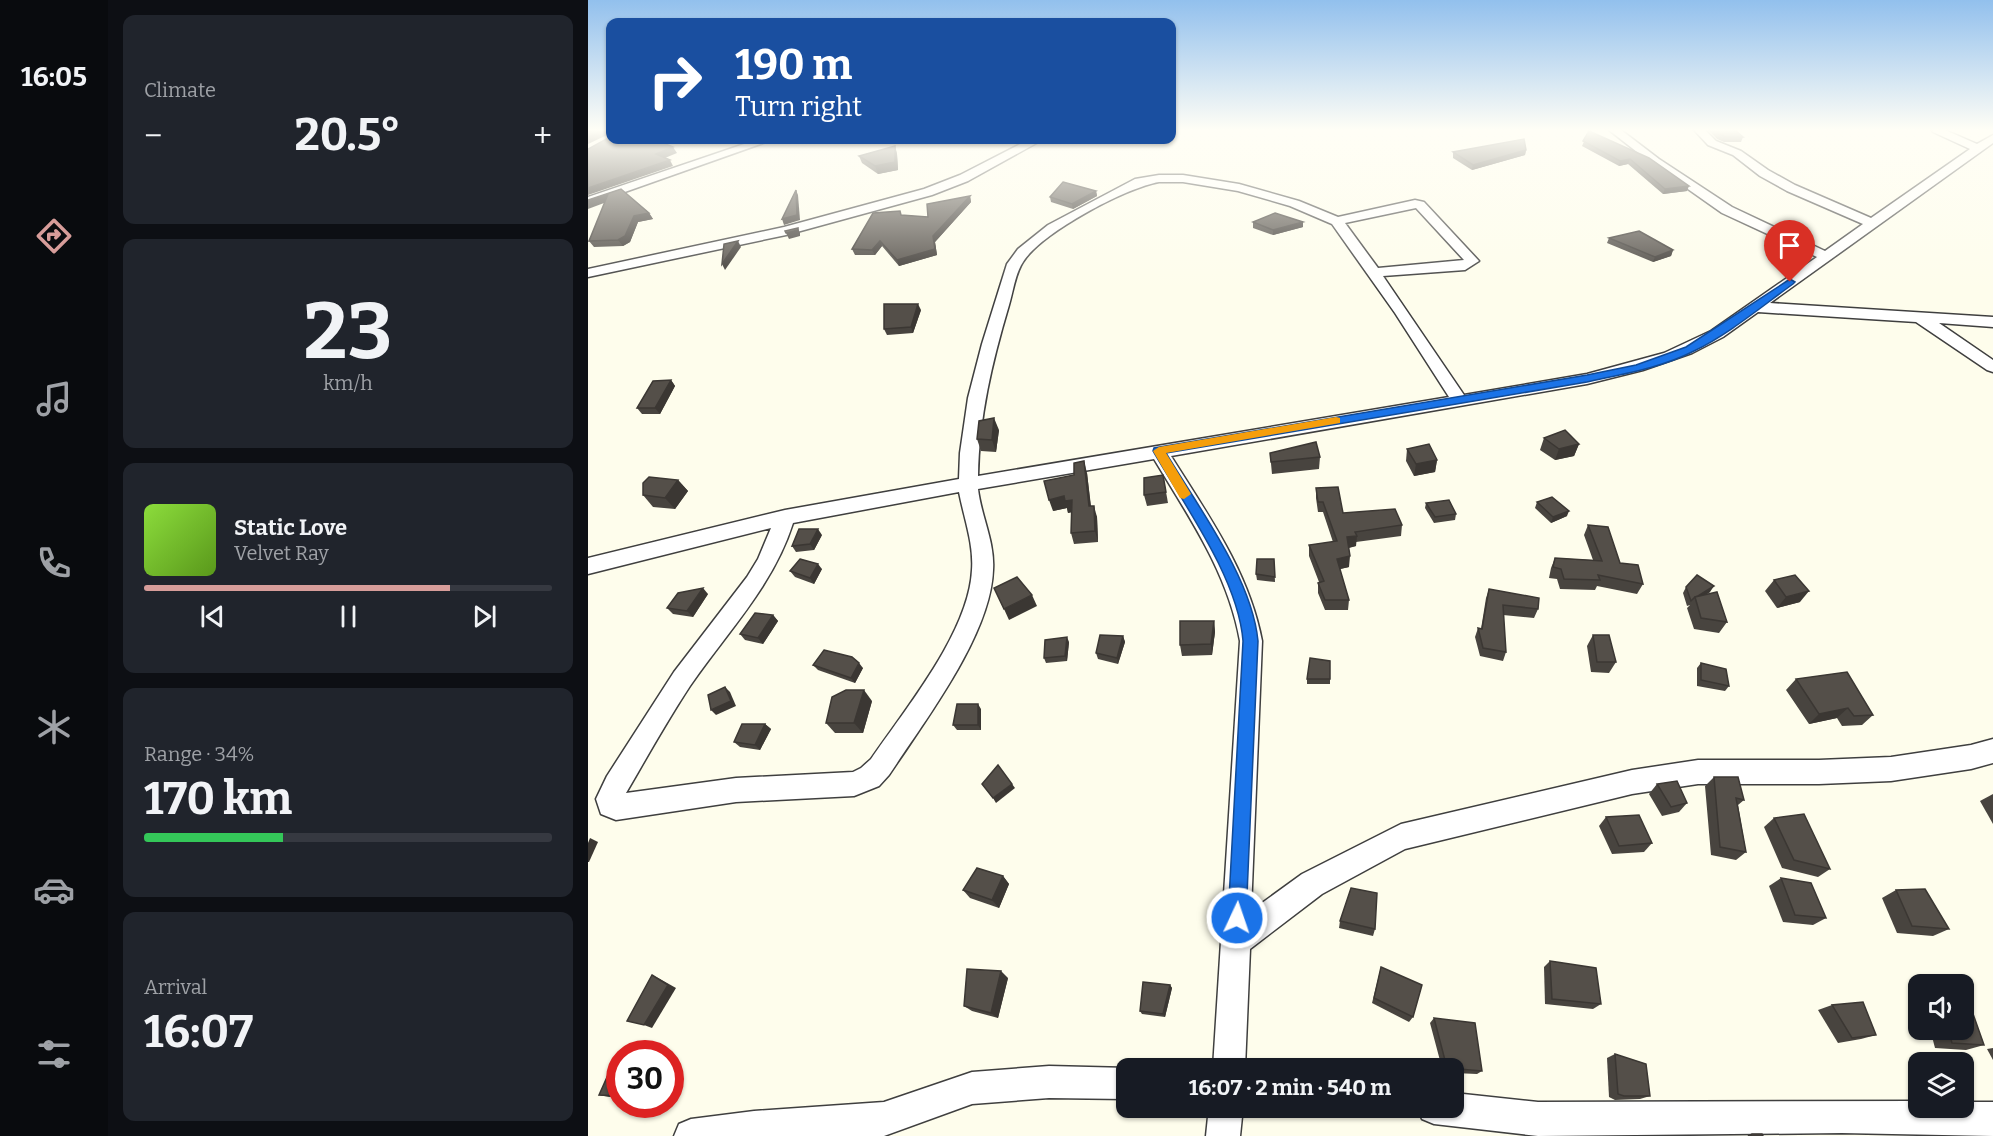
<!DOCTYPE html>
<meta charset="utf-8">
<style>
body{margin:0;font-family:Bitter,serif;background:#20242c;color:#f1f3f6;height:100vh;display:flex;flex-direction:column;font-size:22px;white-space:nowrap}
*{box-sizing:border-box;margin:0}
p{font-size:20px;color:#9ea1a6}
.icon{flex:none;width:33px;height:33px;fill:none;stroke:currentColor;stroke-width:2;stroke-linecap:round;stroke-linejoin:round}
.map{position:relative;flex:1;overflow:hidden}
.details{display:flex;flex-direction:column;gap:15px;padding:15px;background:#0d0f14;width:480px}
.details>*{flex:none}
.guide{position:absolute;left:18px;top:18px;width:570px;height:126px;border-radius:12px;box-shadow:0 2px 4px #0004;background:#1a4fa0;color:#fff;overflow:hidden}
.fabs{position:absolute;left:1320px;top:974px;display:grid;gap:12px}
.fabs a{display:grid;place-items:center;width:66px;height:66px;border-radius:12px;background:#171b24;box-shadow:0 2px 4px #0004;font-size:30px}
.speed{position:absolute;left:18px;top:1040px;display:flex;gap:12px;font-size:30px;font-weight:700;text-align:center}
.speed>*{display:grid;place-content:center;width:78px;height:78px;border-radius:50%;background:#171b24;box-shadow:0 2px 4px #0004;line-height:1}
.speed .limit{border:9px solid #d22;background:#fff;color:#111}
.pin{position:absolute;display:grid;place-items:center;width:51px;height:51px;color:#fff;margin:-62px -26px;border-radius:50% 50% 50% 0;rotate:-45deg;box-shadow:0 0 6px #0007}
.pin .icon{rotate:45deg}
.me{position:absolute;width:66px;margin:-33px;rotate:3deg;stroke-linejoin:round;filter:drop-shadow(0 0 4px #0008)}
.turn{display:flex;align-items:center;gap:21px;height:126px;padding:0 30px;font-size:27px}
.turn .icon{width:78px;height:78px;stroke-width:2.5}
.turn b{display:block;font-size:42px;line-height:51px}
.big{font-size:45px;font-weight:700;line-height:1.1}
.details .widget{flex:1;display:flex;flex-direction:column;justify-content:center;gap:9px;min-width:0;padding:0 21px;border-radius:12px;background:#20242c}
.details .dial{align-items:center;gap:0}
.dial b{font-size:78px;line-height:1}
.song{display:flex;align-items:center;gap:18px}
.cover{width:72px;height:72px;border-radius:9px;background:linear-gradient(135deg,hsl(90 70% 55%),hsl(90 70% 35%))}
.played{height:6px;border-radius:3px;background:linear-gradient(90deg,#d79d9a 75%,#363941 75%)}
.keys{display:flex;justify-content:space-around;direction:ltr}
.heat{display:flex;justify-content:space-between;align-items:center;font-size:33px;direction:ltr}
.charge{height:9px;border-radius:4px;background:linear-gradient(90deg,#34c759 34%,#363941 0)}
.trip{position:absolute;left:528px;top:1058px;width:348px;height:60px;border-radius:12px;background:#171b24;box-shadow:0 2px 4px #0004;font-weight:700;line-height:60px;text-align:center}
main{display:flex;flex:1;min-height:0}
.menu{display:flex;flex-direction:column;width:108px;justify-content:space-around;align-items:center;background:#090b0e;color:#9ea1a6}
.menu .icon{width:42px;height:42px}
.menu .on{color:#d79d9a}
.menu b{font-size:27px;color:#f1f3f6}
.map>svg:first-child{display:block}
</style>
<main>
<nav class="menu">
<b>16:05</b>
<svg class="icon on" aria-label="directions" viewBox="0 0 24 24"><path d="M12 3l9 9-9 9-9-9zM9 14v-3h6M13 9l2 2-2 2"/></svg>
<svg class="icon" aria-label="music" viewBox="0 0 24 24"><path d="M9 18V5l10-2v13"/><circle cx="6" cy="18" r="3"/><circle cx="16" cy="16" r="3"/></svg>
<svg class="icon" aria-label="phone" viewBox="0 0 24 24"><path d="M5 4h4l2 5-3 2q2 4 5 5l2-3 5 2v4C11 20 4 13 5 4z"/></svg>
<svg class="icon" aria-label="climate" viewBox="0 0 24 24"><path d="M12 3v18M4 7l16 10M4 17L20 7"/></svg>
<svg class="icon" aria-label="car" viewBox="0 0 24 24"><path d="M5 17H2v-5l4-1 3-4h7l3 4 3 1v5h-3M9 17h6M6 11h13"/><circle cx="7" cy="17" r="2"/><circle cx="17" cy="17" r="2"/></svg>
<svg class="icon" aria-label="filters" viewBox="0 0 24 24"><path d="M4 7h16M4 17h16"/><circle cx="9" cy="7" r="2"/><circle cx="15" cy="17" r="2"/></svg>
</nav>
<section class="details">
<div class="widget"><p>Climate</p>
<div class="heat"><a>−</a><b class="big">20.5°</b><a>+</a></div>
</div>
<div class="widget dial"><b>23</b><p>km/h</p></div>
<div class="widget">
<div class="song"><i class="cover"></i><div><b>Static Love</b><p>Velvet Ray</p></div></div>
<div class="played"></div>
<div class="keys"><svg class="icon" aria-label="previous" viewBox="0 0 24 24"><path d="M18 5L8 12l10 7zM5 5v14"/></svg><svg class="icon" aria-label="pause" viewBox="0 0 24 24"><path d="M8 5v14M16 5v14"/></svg><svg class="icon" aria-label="next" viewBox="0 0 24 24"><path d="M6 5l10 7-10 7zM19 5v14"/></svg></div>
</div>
<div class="widget"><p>Range · 34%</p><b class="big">170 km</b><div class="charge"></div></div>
<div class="widget"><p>Arrival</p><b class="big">16:07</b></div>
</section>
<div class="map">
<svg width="1405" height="1136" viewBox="0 0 1405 1136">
<rect width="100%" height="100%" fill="#fefdec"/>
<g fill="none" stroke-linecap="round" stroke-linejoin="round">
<defs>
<g id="street">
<path d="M1021,130h12l38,29 73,48 93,44 38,-27 -76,-33 -27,-15 -27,-21 -25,-10 -14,-15h11l11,11 25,10 27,19 27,15 76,33 99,-69 -37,-17 -1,-2h13l32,14 16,-9v8l-223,160 223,14v10l-54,-4 54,37v12l-6,-2 -71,-48 -158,-10 -35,25 -31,16 -49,17 -56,14 -416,72c37,59 78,116 91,185l-11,270 51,-37 99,-50 231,-54 66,-10h121l72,-3 80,-12 22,-6v24l-22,6 -80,12 -72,3h-121l-66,10 -227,55 -83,45 -72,55 -5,119h-32l27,-427c-12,-68 -51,-124 -86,-182l-176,30c3,27 17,53 15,81 -2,65 -69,152 -104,205l-10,11 -25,10 -118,6 -120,18 -15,-6 -5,-15 11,-23 67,-104 73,-95 11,-18 13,-31 -183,46v-16l197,-48 174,-31 1,-26 8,-55 14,-54 25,-80 11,-15 30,-24 87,-46 24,-4h24l56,9 60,17 39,16 77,-17 9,2 55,59 -14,9 -82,6 81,119 123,-21 77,-21 47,-22 106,-74 -95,-44 -71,-50zM571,182h24l55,9 52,15 42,18 63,89 54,84 -471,79c1,-59 14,-114 31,-171 4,-13 6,-31 14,-43 18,-29 102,-74 136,-80zM828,208l48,52 -86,8 -33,-45zM371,492c5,26 15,52 13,78 -3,62 -66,138 -101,189l-10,9 -8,4 -117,6 -110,15c21,-36 41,-72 64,-107 37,-54 83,-100 103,-163z"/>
<path d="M168,140h16l-184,65v-8z"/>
<path d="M440,140h14l-74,41 -36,14 -146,40 -198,42v-8l196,-42 140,-38 36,-14z"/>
<path d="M461,1066l80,2h-3v31l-77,-1 -77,6 -88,32h-210l5,-12 12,-5 63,-8 130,-9 88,-30z"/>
<path d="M866,1093l84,9 380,-1v6h46v-5h29v34l-151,-3 -304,3 -104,-12 -12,-5 -5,-12h37z"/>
<path d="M621,1107h34l-3,29h-34z"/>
</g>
</defs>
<use href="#street" stroke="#3f3f3f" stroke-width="3"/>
<use href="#street" fill="#fff" fill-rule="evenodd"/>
</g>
<g fill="#48443f">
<path d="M1120,130h27l8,7 -2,5h-17l-7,-3z"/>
<path d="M1001,131l98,60 -24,3 -35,-30 -9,2 -37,-20z"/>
<path d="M307,146l2,8 1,16 -20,4 -16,-11 -3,-7z"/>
<path d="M938,150l-1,5 -53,15 -19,-12v-6z"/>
<path d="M33,189l28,24 4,6 -15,3 -8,20 -7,4 -29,1 -5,-6 16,-38z"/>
<path d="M508,191l1,5 -24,13 -22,-7 -1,-5z"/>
<path d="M382,196l1,6 -36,40 2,13 -38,11 -17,-20 -7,9h-20l-3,-6 49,-34 27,2z"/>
<path d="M665,222h50v5l-30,8 -20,-7z"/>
<path d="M1021,238l64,12 -2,6 -18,6 -46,-19z"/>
<path d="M333,310l-8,23 -26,2 -3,-6z"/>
<path d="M83,380l4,6 -15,28h-18l-5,-6z"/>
<path d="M411,430l-3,22 -15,-1 -4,-12z"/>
<path d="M956,438l35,6 -5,12 -19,4 -15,-10z"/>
<path d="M819,449l30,11 -2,12 -21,4 -8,-15z"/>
<path d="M682,453l50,4 -1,12 -47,5z"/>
<path d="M499,473l4,33 6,11 1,25 -24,2 -3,-11 1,-21 -4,1 -1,-5 -14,3z"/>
<path d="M575,475l5,28 -21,3 -3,-11z"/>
<path d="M90,480l10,11 -13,18 -22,-2 -10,-12z"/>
<path d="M728,488l27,25 59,12 -1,11 -45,6v4l-7,2v19l-9,2 9,31 -1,10h-23l-7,-17v-10l1,-1 -10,-26v-11l24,-3 -10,-30h-5l-2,-14z"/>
<path d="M949,502l30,14 -16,7 -16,-15z"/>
<path d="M838,503l30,11 -1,6 -21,3 -9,-15z"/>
<path d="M1000,525l32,38 23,21 -6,10 -40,-8 -2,4 -35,-1 -3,-10 -8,-1 2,-10 4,-10 38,2 -9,-25z"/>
<path d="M234,535l-8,15 -18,2 -4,-6z"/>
<path d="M686,559l1,23 -18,-2 -1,-6z"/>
<path d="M234,569l-8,15 -19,-7 -5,-6z"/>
<path d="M1186,580l26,22 -23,6 -12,-17z"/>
<path d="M1098,587l24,5 -3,2 20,28 -8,11 -25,-4 -7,-21 3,-3 -3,1 -4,-13z"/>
<path d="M901,589l49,20 -4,9 -31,-3 3,37 -3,9 -23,-5 -5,-19 3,-9 3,1 5,-31z"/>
<path d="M120,594l-15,23 -20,-3 -6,-6z"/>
<path d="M185,615l5,6 -15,23 -18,-4 -5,-6z"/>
<path d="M626,621l1,11 -3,23 -30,1 -2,-11z"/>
<path d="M1005,635l23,27 -7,11 -18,-1 -4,-26z"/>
<path d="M535,636l2,6 -7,22 -20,-5 -2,-6z"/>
<path d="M481,642l-2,19 -21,2 -2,-5z"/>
<path d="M742,661v23h-23v-5z"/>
<path d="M1113,663l28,23 -4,5 -28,-5v-18z"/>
<path d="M225,665l50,3 -8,15 -37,-13z"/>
<path d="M1208,679l77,36 -11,10 -20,1 -5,-8 -28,6 -23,-34z"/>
<path d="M284,701l-9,32h-28l-9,-10z"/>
<path d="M393,709v21h-24l-4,-5z"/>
<path d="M177,724l6,5 -11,21 -20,-3 -6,-5z"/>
<path d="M1126,777l30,23 -6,5 8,47 -10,8 -25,-5 -6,-69z"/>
<path d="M1069,784l30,19 -8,9 -17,4 -13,-22z"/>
<path d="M1405,794v30l-13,-23z"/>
<path d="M1018,817l46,26 -8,9 -32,2 -13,-28z"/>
<path d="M1186,818l56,51 -12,8 -36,-9 -18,-41z"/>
<path d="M415,876l6,8 -10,24 -29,-10 -7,-8z"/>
<path d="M1193,878l45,40 -13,7 -30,-3 -14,-36z"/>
<path d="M1308,890l53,39 -16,7 -36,-3 -15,-35z"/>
<path d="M752,921l35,8 -2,7 -34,-8z"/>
<path d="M962,961l51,43 -8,5 -48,-5 -1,-37z"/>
<path d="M793,967l32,50 -4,5 -37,-19z"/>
<path d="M420,978l-10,40 -26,-7 -8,-5z"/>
<path d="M582,985l2,3 -7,29 -23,-3 -2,-3z"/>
<path d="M1244,1005l44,30 -15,4 -23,4 -20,-33z"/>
<path d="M846,1018l48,53 -5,3 -23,-1v-5h-12l-12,-45z"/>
<path d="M1342,1029h34l20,16 -18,5 -31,-2z"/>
<path d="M1405,1048v12l-6,-11z"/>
<path d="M1027,1054l35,42 -10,3 -25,1 -6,-3 -2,-39z"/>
<path d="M32,1067v30h-11l-10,-2z"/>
</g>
<g fill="#3b3733">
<path d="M16,130h2l3,4 -21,10v-7z"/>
<path d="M68,140h13l-10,5z"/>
<path d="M307,146l2,8 1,16 -20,4 -3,-8z"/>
<path d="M85,147l4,6 -17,7 -4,-6z"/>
<path d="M938,150l-1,5 -53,15 1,-5z"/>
<path d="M1042,159l-2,5 -9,2 1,-5z"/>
<path d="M82,160l3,6 -85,29v-7z"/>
<path d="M1101,186l-2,5 -24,3 2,-5z"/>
<path d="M208,190l2,5 2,25 -16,5 -2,-6z"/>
<path d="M508,191l1,5 -24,13 -1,-5z"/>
<path d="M20,194l4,6 -24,9v-8z"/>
<path d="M382,196l1,6 -36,40 2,13 -38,11 -2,-6 36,-24z"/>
<path d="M61,213l4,6 -15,3 -8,20 -7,4 -5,-6 16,-24z"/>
<path d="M715,222v5l-30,8v-5z"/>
<path d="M210,228l2,5v3l-11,3 -3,-6z"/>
<path d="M150,241l3,6 -16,23 -3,-6z"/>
<path d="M292,241l2,5 -7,9 -3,-5z"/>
<path d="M1085,250l-2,6 -18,6 2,-5z"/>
<path d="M330,304l3,6 -8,23 -2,-6z"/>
<path d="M83,380l4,6 -15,28 -5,-6z"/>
<path d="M406,418l5,12 -3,22 -4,-12z"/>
<path d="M991,444l-5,12 -19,4 4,-11z"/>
<path d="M849,460l-2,12 -21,4 2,-12z"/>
<path d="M496,461l3,12 5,45 -3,-12z"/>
<path d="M90,480l10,11 -13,18 -10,-11z"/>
<path d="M476,496l8,4 4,11 -8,2 -1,-5 -14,3 -4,-11z"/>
<path d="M506,506l3,11 1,25 -3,-11z"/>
<path d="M981,511l-2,5 -16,7 2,-6z"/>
<path d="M230,529l4,6 -8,15 -4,-6z"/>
<path d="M769,536l-1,10 -9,2v-11z"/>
<path d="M762,556l-1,11 -13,3 1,-11z"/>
<path d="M230,564l4,5 -8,15 -4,-6z"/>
<path d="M1126,586l-4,6 -14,9 -1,-3z"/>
<path d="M115,588l5,6 -15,23 -6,-6z"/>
<path d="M1221,591l-9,11 -23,6 9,-11z"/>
<path d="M444,595l5,11 -28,14 -5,-11z"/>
<path d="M185,615l5,6 -15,23 -5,-6z"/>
<path d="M626,621l1,11 -3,23 -1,-11z"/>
<path d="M535,636l2,6 -7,22 -1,-6z"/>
<path d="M479,637l2,5 -2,19 -2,-5z"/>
<path d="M271,663l4,5 -8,15 -4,-5z"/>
<path d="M137,687l5,5 6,14 -20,9 -5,-5z"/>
<path d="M276,690l8,11 -9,32 -9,-10z"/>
<path d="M390,704l3,5v21l-3,-5z"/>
<path d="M1260,708l-11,10 -28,6 10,-10z"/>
<path d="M177,724l6,5 -11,21 -5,-5z"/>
<path d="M424,784l3,4 -19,15 -3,-5z"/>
<path d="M2,838l8,4 -9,20h-1v-19z"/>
<path d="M415,876l6,8 -10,24 -7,-8z"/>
<path d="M413,971l7,7 -10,40 -7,-5z"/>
<path d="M64,975l8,4 16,9 -24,40 -8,-3z"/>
<path d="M582,985l2,3 -7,29 -2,-3z"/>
</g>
<g fill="#544f49" stroke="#3b3733" stroke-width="1.5">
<path d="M0,130h16l-16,7z"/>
<path d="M1127,130h20l8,7h-17l-7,-3z"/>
<path d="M1001,131l60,27 40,28 -24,3 -35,-30 -10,2 -37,-20z"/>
<path d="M22,137v3h46l17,7 -17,7 14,6 -82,28v-39z"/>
<path d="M936,139l2,11 -53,15 -20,-13z"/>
<path d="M307,146v16l-20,4 -16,-10z"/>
<path d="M475,182l33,9 -24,13 -22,-7z"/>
<path d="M33,189l28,24 -15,3 -9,20 -7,4 -29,1 19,-47 -20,7v-1z"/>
<path d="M208,190l1,25 -15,4z"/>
<path d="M382,196l-37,40 2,13 -38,11 -17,-19 -8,9 -20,-1 21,-36 27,-2 1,4 27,2 -1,-13z"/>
<path d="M687,213l28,9 -30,8 -20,-8z"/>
<path d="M210,228v2l-12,3 -1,-2z"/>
<path d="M1051,231l34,19 -18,7 -46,-19z"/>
<path d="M150,241l-16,23 2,-20z"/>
<path d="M296,304h34l-7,23 -27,2z"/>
<path d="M83,380l-16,28h-18l16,-27z"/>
<path d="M406,418l-2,22 -15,-1 2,-18z"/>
<path d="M977,430l14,14 -20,5 -15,-11z"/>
<path d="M728,442l4,15 -49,5 -1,-9z"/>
<path d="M841,444l8,16 -21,4 -9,-15z"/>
<path d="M496,461l5,45h5l1,25 -24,2 1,-33 -7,1 -1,-5 -15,4 -5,-19 30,-6v-12z"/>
<path d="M575,475l3,17 -22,3v-17z"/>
<path d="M61,477l29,3 -13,18 -22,-3v-12z"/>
<path d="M750,487l5,26 52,-4 7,16 -47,7 2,4 -10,1 3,19 -13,3 12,41h-24l-7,-17 6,-2 -15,-36 28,-4 -14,-39h-5l-2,-14z"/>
<path d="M964,497l17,14 -16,6 -16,-15z"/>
<path d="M861,500l7,14 -21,3 -9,-14z"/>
<path d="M1000,525l20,2 12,36 18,2 5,19 -45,-9 2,5 -36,-1 -3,-10 -8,-2 2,-9 47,3z"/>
<path d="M211,529h19l-8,15 -18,2z"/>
<path d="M212,559l18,5 -8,14 -20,-7z"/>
<path d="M669,559h17l1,18 -19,-3z"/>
<path d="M1109,575l17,11 -16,10 -3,1 -4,4 -5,-14z"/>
<path d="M1207,575l14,16 -23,6 -12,-17z"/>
<path d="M429,577l15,18 -28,14 -10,-21z"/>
<path d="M115,588l-16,23 -20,-3 11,-15z"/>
<path d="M901,589l50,9 -1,11 -35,-4 3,47 -23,-4 -5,-20 4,1z"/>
<path d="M1129,592l10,30 -26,-4 -6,-21z"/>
<path d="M167,613l18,2 -15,23 -18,-4z"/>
<path d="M592,621h34l-3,23 -31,1z"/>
<path d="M512,635l23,1 -6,22 -21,-5z"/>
<path d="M1005,635h16l7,27h-19z"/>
<path d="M479,637l-2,19 -21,2 1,-18z"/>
<path d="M236,650l28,7 7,6 -8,15 -38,-13z"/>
<path d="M722,658l20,3v18h-23z"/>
<path d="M1113,663l25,6 3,17 -28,-6z"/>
<path d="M1259,672l26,43 -19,1 -6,-8 -29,6 -23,-35z"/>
<path d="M137,687l6,14 -20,9 -3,-15z"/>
<path d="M258,690h18l-10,33h-28l6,-26z"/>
<path d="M369,704h21v21h-25z"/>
<path d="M154,724h23l-10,21 -21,-3z"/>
<path d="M410,765l14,19 -19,14 -11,-14z"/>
<path d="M1126,777h24l6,23 -8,-2 10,54 -26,-5z"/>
<path d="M1089,781l10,22 -16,4 -14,-23z"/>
<path d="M1216,814l26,55 -36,-9 -20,-42z"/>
<path d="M1051,815l13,28 -33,3 -13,-29z"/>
<path d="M389,868l26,8 -11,24 -29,-10z"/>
<path d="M1193,878l30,5 15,35 -31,-3z"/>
<path d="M763,888l26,5 -2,36 -35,-8z"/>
<path d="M1337,889l24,40 -37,-3 -16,-36z"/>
<path d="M962,961l46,7 5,36 -49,-5z"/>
<path d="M793,967l41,18 -9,32 -39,-19z"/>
<path d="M379,969l34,2 -10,42 -27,-7z"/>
<path d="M64,975l16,10 -24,40 -17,-4z"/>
<path d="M555,982l27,3 -7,29 -23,-3z"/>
<path d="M1275,1002l13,33 -24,3 -20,-33z"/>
<path d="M1376,1010l8,1 12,34 -32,-2 -4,-14h16z"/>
<path d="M846,1018l41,5 7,48 -35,-3z"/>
<path d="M1027,1054l31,10 4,32h-26l-6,-2z"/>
<path d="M24,1066l8,2v27l-1,1 -20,-1z"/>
<path d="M1164,1134h10l1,2h-15z"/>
</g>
<linearGradient id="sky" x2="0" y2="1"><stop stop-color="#92c0ed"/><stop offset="0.45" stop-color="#fffef6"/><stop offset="1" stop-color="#fffef6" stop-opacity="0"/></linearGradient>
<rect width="1405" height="289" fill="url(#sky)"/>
<path fill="#1a73e8" stroke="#114b97" stroke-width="1.5" d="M1202,279l5,3 -2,2c-32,23 -64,50 -99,67 -33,17 -71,23 -107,31l-421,71c32,54 86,125 92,188l-12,277 -2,6 -7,3 -7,-3 -2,-6 15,-277c-5,-63 -59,-136 -90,-190l1,-3 433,-73 49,-10 50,-18z"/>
<path fill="#f59e0b" d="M748,417l4,1v5l-174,30 25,41 -7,5 -4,-1 -27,-47 6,-4z"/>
</svg>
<div class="fabs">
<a><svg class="icon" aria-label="sound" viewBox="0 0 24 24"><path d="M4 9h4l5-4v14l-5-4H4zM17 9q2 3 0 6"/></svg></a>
<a><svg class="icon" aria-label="layers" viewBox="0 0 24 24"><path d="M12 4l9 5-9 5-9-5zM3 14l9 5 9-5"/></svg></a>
</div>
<div class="speed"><div class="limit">30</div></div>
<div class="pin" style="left:1202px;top:282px;background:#d93025"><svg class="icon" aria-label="arrive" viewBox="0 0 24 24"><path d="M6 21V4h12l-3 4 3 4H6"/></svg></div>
<svg class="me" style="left:649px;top:918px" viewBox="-20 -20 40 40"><circle r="17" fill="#1a73e8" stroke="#fff" stroke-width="3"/><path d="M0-11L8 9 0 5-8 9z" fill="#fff"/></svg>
<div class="trip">16:07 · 2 min · 540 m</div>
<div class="guide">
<div class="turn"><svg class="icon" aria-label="right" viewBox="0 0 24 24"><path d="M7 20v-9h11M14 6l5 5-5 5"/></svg><div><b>190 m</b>Turn right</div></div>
</div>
</div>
</main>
